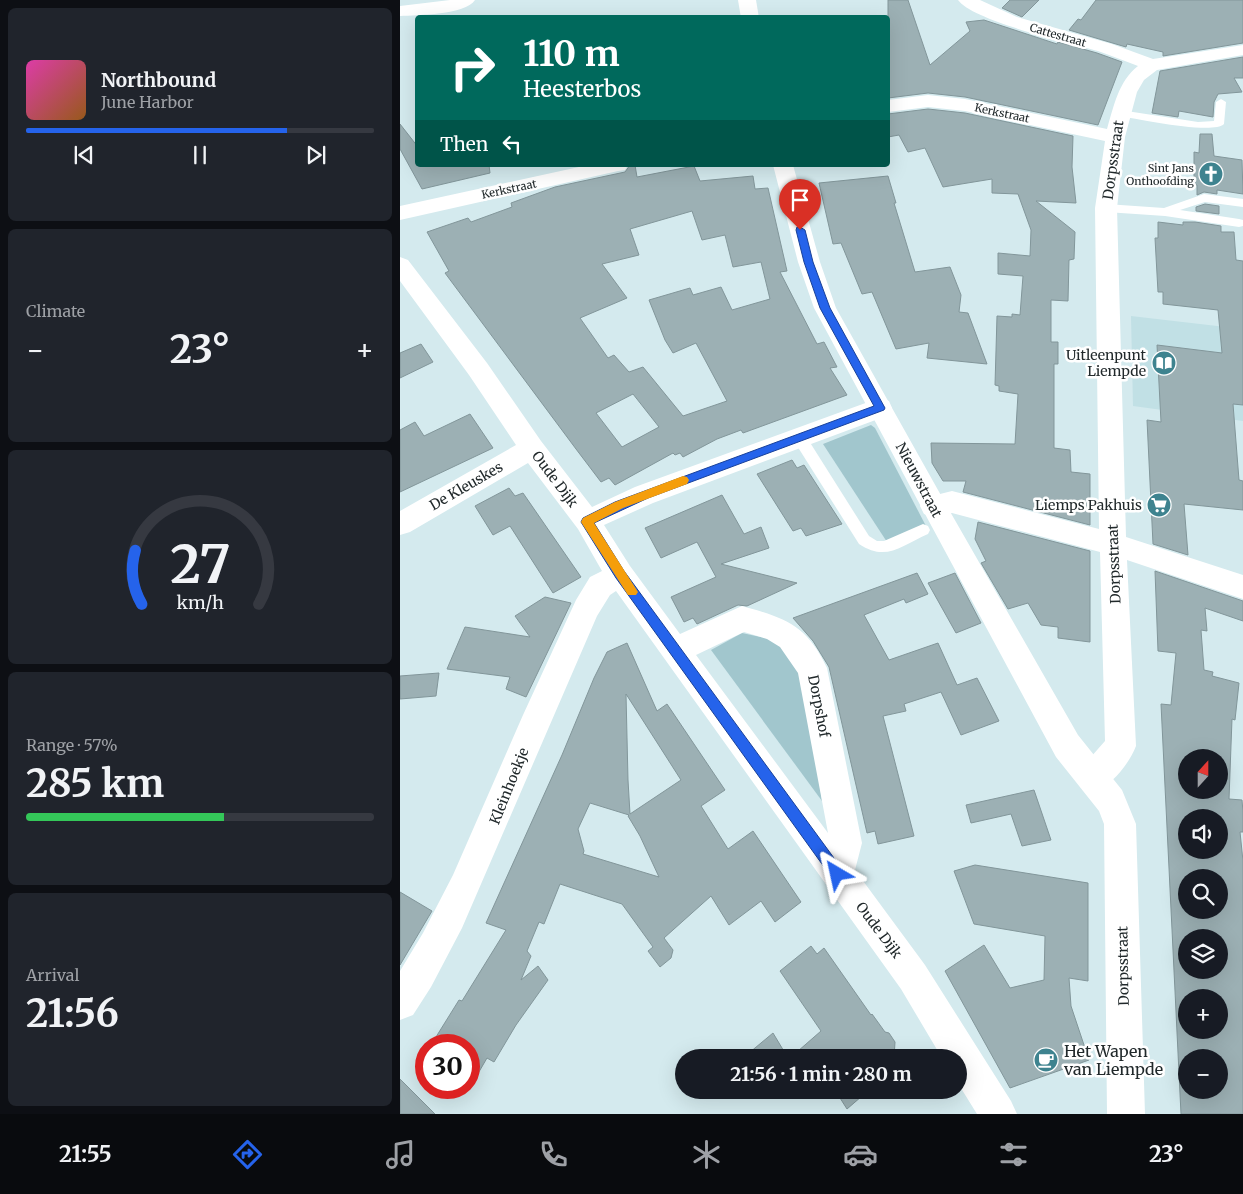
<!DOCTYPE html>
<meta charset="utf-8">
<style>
body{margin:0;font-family:Merriweather,serif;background:#20242c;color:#f1f3f6;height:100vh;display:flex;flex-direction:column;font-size:19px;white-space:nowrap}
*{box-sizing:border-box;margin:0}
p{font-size:16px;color:#9ea1a6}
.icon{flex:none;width:28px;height:28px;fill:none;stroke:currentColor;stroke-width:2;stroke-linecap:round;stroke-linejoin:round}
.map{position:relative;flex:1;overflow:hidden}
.panel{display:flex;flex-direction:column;gap:8px;padding:8px;background:#0d0f14;width:400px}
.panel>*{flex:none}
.guide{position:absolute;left:15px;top:15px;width:475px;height:152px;border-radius:5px;box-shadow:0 5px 20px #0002;background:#00695c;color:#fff;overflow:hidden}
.needle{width:32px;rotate:21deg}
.fabs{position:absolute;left:778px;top:749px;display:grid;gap:10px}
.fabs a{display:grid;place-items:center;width:50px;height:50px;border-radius:50%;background:#171b24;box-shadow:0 5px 20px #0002;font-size:25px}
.speed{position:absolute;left:15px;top:1034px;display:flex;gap:10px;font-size:25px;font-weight:700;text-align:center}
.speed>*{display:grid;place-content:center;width:65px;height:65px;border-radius:50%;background:#171b24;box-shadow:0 5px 20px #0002;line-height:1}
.speed .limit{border:8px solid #d22;background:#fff;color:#111}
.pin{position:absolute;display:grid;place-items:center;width:42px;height:42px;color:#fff;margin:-51px -21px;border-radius:50% 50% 50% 0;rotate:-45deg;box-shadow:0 0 5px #0007}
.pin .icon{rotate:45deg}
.me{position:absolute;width:55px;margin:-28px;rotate:324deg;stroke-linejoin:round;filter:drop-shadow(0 0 4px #0008)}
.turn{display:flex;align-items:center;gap:18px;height:105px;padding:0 25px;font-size:22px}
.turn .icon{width:65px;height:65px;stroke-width:2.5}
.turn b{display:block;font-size:35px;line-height:42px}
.then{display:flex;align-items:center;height:48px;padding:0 25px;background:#0003;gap:10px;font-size:19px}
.big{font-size:38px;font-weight:700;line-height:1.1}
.panel .card{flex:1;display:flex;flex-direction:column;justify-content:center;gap:8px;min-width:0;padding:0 18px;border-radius:8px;background:#20242c}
.panel .dial{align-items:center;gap:0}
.dial svg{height:130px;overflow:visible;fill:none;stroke:#363941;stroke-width:7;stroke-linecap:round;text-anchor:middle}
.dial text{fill:#f1f3f6;stroke:none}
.song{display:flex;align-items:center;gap:15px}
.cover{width:60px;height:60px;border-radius:8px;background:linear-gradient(135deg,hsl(320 70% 55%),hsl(30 70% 35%))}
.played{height:5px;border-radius:2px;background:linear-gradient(90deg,#2563eb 75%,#363941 75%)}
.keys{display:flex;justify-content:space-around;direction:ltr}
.heat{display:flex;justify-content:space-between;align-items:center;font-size:28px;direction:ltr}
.charge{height:8px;border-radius:4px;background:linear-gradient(90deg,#34c759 57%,#363941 0)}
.trip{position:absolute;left:275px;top:1049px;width:292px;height:50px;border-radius:25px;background:#171b24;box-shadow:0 5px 20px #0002;font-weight:700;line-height:50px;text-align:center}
.tabs{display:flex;height:80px;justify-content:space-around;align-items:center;background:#090b0e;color:#9ea1a6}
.tabs .icon{width:35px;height:35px}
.tabs .current{color:#2563eb}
.tabs b{font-size:22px;color:#f1f3f6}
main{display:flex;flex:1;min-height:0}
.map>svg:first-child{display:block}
</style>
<main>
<section class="panel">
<div class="card">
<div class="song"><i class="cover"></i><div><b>Northbound</b><p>June Harbor</p></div></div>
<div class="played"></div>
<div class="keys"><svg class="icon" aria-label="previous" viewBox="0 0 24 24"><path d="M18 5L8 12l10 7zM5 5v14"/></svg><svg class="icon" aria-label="pause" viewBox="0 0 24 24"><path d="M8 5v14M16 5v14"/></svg><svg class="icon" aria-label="next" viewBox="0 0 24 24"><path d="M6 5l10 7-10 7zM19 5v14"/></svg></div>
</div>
<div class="card"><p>Climate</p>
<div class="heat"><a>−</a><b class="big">23°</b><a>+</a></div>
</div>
<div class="card dial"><svg viewBox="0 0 100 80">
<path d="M14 69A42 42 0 1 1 86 69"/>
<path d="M14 69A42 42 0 0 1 10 36" stroke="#2563eb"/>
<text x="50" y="56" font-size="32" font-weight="700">27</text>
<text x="50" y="72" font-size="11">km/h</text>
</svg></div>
<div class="card"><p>Range · 57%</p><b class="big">285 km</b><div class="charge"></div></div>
<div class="card"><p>Arrival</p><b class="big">21:56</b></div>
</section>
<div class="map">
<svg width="843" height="1114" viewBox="0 0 843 1114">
<rect width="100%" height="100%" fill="#d4eaee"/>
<path fill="#c1e0e5" d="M731,316l112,13v92l-110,-15z"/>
<g fill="#a1c6cd">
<path d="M471,425l4,3 52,100 -40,14 -64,-98z"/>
<path d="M342,633l28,6 14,9 21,27 17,126 -111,-151z"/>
</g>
<g fill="#9cb0b4" stroke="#82969a" fill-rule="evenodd">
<path d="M488,0h20l22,65 40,-34 -4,-9 18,-2 73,24 1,-2 39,11 25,9 -24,63 -133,-28 -37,-4 -40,5z"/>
<path d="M610,0h29l-17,17 -20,-9z"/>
<path d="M696,0h147v43l-80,13v-4l-36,-8 -1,3 -57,-17 9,-11 3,1z"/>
<path d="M843,57v21h-9l8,14 -24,2 -4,8 -1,15 -34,-6 -1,6 -26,-4 8,-42z"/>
<path d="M528,109l37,4 108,23 -1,31 4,36 -40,-2 39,31 -1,27 -5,1 -1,41 -17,-1v42h7v22h-4v84l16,2 1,22 19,2v51l-127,-33 3,-11h-23l-11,-18 -1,-20 84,1 3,-50 -19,-3v-5l-4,-1 2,-69 15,1v-3l8,1 3,-39 -25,-2v-21l32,3 1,-26 -13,-36 -26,-1v-14l-49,8 -18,-39 -17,4 -9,-17 -11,2v-23z"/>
<path d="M0,124l18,23v18h71l1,8 -68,16 -22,-40z"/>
<path d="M800,134h12l2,22 28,4 1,34 -26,-4v4l-13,-2 -7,3v-10h-3v-33l5,1z"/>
<path d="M230,165h5l2,12 57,-11 6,15 53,-5 2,13 13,-1 19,83 -7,1 37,72 7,-2 13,25 -7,1 17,27 -104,38 -2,-3 -24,9 -34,18 -3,-4 -5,2 -2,-2 -58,32 -6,-7 -8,4 -25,-33 -131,-176 4,-2 -22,-39 41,-14 3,4 41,-15 -1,-4 44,-16 70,-15zM292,211l10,29 23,-5 8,32 28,-5 9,37 -38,11 -11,-23 -28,8 -3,-7 -41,12 16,40 8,13 23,-10 31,58 -44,15 -40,-49 -14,5 -15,-17 -6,3 -28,-40 47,-20 -25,-34 37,-9 -9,-26zM233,394l26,33 -37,20 -26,-34z"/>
<path d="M488,176l8,27h-2l21,69 35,-5 11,28 -2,17 9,1 19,51 -60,-6 2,-15 -33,6 -24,-57 -10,2 -21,-51 -8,1 -14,-61z"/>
<path d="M805,204l14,2v8l-23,-3v-4z"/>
<path d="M758,222l25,3v-3h12l26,4v6h13l2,28 7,1v144l-10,-1 6,76 4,1v29l-59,-6 4,51 -35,-11 -6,-124 14,2 -4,-77 65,8 -4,-43 -55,-6v-12h-5l-3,-54h3z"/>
<path d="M21,344l12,18 -33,16v-25z"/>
<path d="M70,414l23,34 -93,44v-62l15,-8 9,14z"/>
<path d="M392,460l5,8 7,-3 38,59 -36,12 -5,-8 -8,3 -36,-57z"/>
<path d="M109,488l6,8 8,-3 58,84 -28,16 -43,-67 -17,9 -18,-29z"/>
<path d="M322,495l22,39 17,-7 8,21 -48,16 76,19 -50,23 -9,-1 -41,19 -4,-6 -9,4 -13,-25 45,-20 -19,-35 -36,16 -16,-30z"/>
<path d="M578,522l112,29v91l-32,-4v-11l-17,-2 -13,-22 -20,6 -27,-46 5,-2 -11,-22z"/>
<path d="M755,571l88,30v20l-38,-13 2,23 -6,-1 3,40 9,2 -1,4 27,7 -4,37 -3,-1 -3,80 13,1 1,12v20h-3l3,29v253h-62l-20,-410 10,1 5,-52 -18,-2zM786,758h33v32h-33zM786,818h33v32h-33zM786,878h33v32h-33zM786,938h33v32h-33zM786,998h33v32h-33zM786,1058h33v32h-33z"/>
<path d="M517,573l11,21 -22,9 -2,-4 -40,16 25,45 49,-17 19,42 20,-7 22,43 -38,14 -20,-43 -37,12 2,7 -23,5 31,120 -36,8 -3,-13 -8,2 -38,-166 -16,-26 -20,-23z"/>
<path d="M555,573l26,50 -25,10 -28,-50z"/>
<path d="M145,597l26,6 -45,94 -20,-8 4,-12 -63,-8 18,-42 65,10 -15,-21z"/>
<path d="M227,643l30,68 10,-7 58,86 -24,16 27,43 25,-18 48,71 -26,20 -14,-21 -32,24 -18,-29 -47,42 9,12 -2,8 -11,9 -12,-16 5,-4 -31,-43 -62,-20 -16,40 -5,-2 -12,29 4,5 -10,24 17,-14 10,14 -32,45 -22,37 -7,-4 -18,31v-44h-38l28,-45 3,1 44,-71 -20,-7 76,-168 32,-77 13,-26zM226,694l55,86 -51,34 -2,-34zM190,803l39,12 -1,1 12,20 19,41 -76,-23 1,-3 -6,-22z"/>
<path d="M39,673l-3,23 -36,3v-23z"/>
<path d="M634,790l17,50 -29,6 -11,-32 -40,9 -5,-18z"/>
<path d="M575,865l113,18v98l-19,-3 2,28 18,54 -79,28 -65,-117 39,-26 26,43 34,-8 1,-44 -71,-12 -20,-53z"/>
<path d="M0,892l32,19 -32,54z"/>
<path d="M411,946l6,8 7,-6 47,67 1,-1 13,18 4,1 6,9 -1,16h-104l31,-27 -41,-60z"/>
<path d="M373,1033l15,25h-45z"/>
<path d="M0,1079l35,35h-35z"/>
<path d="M435,1090h34l-22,19z"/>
</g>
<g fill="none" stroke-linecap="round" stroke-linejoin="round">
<g fill="#fff" fill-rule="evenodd">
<path d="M821,99l5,3 -2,22c-11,11 -86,-5 -104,-8l-5,-3 5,-3 78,12 16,-1 2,-19z"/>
<path d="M804,194l39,5v8l-38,-5 -25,8 59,9 4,1v6l-4,1 -74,-11 -59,-4 -6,-4 6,-4 58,4z"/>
<path d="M399,432l5,1 65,103 8,5h7l39,-17 5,2 2,4 -2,4c-27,12 -42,28 -69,10l-65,-103 -2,-4 2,-4z"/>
</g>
<g fill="#fff" fill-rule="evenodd">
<path d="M50,0h25c-10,15 -58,15 -75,16v-10z"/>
<path d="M558,0h22l37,17 95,27 41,15 90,-14v10l-86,15 -13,10 -7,12 -12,45 -8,71 9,329 117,38v24l-116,-39 9,186c-7,18 -24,39 -42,46l-11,-4 -5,-11 5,-11 22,-25 -5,-189 -148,-39 -19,4 -9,-3 -4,-8 4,-8 28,-7 147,38 -4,-321 10,-67 -140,-30 -37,-4 -40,5v-12l40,-5 37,4 142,30c7,-23 11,-47 31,-63 -13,-5 -26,-10 -40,-15 -28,-8 -125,-30 -140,-51z"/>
<path d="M188,165h40l-3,5 -7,1 -218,49v-14z"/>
<path d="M0,257l8,3 79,103 54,78 51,66 43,-20 236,-86 9,-3 9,3 3,7 -3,7 -236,88 -49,22 26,41 50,68 62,-28c43,12 65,19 85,62l35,175 -7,27 70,95 86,136 6,13h-40l-18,-29v-27h-17l-41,-69 -285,-398 -6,4 -13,21 -135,312 -31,59 -18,28 -13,5v-49l23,-38 30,-58 70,-160 53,-115 14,-23 12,-6 -24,-42 -50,-66 -118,69 -10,3v-24l116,-66 -47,-70 -69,-94zM344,632l23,7 13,8 18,26 30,160 -132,-178z"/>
</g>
<g fill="#fff" fill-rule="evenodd">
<path d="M338,0h18l3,18h-18z"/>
<path d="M373,165h20l27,97 16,46 116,207 126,220 44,55 14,34 9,290h-38l-3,-290 -5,-13 -43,-54 -242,-449 -16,-46z"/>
</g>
</g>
<path fill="#2563eb" stroke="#184099" d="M397,227h3l5,3 8,32 17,46 55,100 -1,2 -236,88 -54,25 30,48 218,298 2,5 -2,4 -5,3 -5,-3 -216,-300 -35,-56 2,-4 32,-16 259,-96 -54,-98 -16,-46 -8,-32z"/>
<path fill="#f59e0b" d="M283,476l4,1 2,3 -2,4 -64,24 -29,15 44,69 -2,3h-8l-47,-73 2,-4 32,-16z"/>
<defs>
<symbol id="church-disc" viewBox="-11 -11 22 22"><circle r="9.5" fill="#3e838f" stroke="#fff"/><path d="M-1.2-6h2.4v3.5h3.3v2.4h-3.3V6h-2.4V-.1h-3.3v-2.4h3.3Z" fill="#fff"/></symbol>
<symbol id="library-disc" viewBox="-11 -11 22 22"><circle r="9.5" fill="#3e838f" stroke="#fff"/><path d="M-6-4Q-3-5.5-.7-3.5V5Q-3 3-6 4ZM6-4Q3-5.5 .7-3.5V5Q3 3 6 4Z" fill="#fff"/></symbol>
<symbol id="supermarket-disc" viewBox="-11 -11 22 22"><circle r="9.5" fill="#3e838f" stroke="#fff"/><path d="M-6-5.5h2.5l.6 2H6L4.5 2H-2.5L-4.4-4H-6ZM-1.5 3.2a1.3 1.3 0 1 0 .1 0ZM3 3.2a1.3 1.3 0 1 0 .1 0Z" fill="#fff"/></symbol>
<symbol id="cafe-disc" viewBox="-11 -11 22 22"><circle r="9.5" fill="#3e838f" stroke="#fff"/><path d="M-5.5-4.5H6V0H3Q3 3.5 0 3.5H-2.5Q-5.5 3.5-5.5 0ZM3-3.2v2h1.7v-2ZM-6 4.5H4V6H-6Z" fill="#fff"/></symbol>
</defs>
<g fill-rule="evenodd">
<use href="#church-disc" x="797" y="160" width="28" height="28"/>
<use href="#library-disc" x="750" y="349" width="28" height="28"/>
<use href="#supermarket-disc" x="745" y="491" width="28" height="28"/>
<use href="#cafe-disc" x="632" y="1046" width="28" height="28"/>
</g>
<g text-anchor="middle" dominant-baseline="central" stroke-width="5" stroke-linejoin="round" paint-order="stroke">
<g font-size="11" fill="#21292b" stroke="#fff">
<text transform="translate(658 35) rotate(16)">Cattestraat</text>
<text transform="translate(602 113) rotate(12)">Kerkstraat</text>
<text transform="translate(109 189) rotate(-12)">Kerkstraat</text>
</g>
<g font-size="11" fill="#21292b" stroke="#fff" text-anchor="end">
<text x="794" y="168">Sint Jans<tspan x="794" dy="13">Onthoofding</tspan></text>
</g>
<g font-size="14" fill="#21292b" stroke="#fff">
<text transform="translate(713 160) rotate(-82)">Dorpsstraat</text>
<text transform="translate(155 479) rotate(53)">Oude Dijk</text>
<text transform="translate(519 480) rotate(62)">Nieuwstraat</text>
<text transform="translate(66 486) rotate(-30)">De Kleuskes</text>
<text transform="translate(714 564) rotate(-92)">Dorpsstraat</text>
<text transform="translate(419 706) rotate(79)">Dorpshof</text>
<text transform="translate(109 786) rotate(-68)">Kleinhoekje</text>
<text transform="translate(479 930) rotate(53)">Oude Dijk</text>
<text transform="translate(723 966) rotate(-91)">Dorpsstraat</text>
</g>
<g font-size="14" fill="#21292b" stroke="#fff" text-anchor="end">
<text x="746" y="355">Uitleenpunt<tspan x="746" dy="16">Liempde</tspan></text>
<text x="742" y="505">Liemps Pakhuis</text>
</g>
<g font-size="16" fill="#21292b" stroke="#fff" text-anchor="start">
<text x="664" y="1051">Het Wapen<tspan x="664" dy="18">van Liempde</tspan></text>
</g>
</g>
</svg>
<div class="fabs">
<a><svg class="needle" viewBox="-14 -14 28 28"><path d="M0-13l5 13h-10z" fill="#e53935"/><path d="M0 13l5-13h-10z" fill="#9ea1a6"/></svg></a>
<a><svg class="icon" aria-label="sound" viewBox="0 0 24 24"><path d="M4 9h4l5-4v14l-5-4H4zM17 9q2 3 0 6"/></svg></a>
<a><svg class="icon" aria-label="search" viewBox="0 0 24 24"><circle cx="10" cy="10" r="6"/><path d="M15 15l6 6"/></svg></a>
<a><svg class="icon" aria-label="layers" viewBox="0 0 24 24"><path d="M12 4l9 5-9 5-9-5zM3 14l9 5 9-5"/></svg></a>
<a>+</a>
<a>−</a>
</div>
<div class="speed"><div class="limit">30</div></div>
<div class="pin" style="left:400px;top:230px;background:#d93025"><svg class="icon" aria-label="arrive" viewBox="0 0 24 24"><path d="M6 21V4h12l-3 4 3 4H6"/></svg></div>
<svg class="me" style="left:437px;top:874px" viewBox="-20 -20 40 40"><path d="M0-17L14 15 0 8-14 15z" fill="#2563eb" stroke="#fff" stroke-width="4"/></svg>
<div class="trip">21:56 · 1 min · 280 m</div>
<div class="guide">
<div class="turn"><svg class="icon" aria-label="right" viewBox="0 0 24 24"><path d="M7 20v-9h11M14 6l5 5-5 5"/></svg><div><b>110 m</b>Heesterbos</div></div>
<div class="then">Then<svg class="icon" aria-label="left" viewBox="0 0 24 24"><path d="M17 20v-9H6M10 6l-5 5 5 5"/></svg></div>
</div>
</div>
</main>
<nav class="tabs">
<b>21:55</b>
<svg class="icon current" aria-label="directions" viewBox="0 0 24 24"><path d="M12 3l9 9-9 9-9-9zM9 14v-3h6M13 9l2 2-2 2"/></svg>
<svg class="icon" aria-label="music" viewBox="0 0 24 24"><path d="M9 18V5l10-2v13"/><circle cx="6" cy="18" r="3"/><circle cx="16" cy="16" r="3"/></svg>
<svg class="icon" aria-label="phone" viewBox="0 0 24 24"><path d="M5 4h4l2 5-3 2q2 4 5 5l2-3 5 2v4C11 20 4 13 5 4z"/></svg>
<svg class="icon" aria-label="climate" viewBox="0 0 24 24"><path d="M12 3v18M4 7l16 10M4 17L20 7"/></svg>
<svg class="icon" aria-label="car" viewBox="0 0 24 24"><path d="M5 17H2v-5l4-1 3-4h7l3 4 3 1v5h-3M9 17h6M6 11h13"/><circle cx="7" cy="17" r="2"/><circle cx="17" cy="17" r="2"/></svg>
<svg class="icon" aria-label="filters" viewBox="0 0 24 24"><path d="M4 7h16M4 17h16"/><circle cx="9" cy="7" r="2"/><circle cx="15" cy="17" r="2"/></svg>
<b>23°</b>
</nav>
